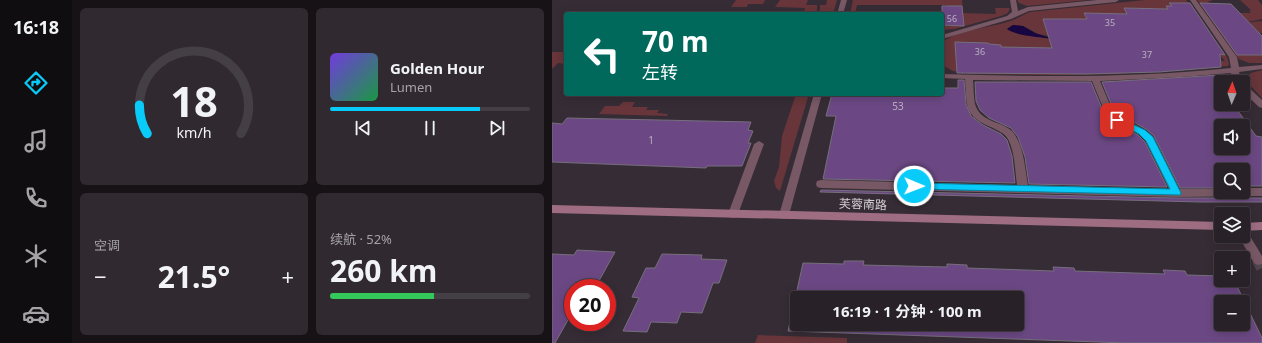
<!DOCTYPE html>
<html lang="zh">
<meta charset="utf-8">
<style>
body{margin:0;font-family:"Noto Sans","Noto Sans SC",sans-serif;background:#302930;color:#f1f3f6;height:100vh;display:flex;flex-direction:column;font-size:15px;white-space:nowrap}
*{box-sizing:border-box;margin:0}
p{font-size:13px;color:#a5a3a8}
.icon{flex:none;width:22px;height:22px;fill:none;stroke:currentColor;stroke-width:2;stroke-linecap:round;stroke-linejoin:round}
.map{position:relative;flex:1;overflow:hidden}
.sheet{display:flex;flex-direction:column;gap:8px;padding:8px;background:#161216;width:480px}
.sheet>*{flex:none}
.guide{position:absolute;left:12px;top:12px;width:380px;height:84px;border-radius:4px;box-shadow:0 2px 10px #0003,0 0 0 1px #443e45;background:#00695c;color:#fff;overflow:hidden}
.needle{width:26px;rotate:2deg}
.fabs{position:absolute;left:662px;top:75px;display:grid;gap:8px}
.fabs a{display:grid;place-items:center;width:36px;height:36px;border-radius:4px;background:#282128;box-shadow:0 2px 10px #0003,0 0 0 1px #443e45;font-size:20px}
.speed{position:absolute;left:12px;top:279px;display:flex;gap:8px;font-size:20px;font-weight:700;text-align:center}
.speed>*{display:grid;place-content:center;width:52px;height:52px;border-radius:50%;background:#282128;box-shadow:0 2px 10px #0003,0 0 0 1px #443e45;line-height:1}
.speed .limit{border:6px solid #d22;background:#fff;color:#111}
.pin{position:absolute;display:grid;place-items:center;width:34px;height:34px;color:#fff;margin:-17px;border-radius:8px;box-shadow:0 2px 6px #0006}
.me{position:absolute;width:44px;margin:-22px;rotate:91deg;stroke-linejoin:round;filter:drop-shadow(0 0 3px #0008)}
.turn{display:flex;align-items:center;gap:14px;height:84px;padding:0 12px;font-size:18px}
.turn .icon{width:52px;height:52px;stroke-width:2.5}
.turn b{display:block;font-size:28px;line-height:34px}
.big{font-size:30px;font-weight:700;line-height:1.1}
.sheet .card{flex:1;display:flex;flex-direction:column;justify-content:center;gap:6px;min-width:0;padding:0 14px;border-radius:6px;background:#302930}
.sheet .dial{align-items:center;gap:0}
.dial svg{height:104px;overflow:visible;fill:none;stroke:#443e45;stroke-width:7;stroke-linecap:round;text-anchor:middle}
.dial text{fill:#f1f3f6;stroke:none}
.song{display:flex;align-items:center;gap:12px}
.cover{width:48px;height:48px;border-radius:6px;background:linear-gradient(135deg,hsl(260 70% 55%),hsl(140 70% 35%))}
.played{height:4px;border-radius:2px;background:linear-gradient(90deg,#08cbfa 75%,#443e45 75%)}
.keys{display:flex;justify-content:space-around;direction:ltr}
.heat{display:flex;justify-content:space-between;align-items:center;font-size:22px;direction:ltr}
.charge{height:6px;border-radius:3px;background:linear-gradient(90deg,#34c759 52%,#443e45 0)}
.sheet .tiles{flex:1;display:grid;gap:8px;grid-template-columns:repeat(2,1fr)}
.trip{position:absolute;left:238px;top:291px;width:234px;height:40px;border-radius:4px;background:#282128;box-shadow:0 2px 10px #0003,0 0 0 1px #443e45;font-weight:700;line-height:40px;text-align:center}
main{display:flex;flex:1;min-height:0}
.menu{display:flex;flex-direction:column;width:72px;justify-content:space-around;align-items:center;background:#100d10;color:#a5a3a8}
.menu .icon{width:28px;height:28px}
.menu .current{color:#08cbfa}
.menu b{font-size:18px;color:#f1f3f6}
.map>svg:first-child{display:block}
</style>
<main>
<nav class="menu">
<b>16:18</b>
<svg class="icon current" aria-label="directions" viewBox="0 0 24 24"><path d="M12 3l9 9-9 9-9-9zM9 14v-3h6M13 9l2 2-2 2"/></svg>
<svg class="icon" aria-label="music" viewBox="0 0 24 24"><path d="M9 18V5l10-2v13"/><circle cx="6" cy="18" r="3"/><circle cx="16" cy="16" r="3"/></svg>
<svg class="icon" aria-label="phone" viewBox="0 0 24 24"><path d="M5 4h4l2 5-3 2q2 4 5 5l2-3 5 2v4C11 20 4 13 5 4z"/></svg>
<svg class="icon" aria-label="climate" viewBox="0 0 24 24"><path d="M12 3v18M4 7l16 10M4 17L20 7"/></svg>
<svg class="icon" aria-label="car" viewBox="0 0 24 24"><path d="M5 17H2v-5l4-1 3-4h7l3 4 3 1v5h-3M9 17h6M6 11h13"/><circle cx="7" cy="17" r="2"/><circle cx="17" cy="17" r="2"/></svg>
</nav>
<section class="sheet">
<div class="tiles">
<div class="card dial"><svg viewBox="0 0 100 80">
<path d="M14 69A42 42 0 1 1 86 69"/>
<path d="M14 69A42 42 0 0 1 8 47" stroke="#08cbfa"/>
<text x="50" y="56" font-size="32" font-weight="700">18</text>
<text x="50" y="72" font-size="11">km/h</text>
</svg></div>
<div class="card">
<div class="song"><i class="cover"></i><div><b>Golden Hour</b><p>Lumen</p></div></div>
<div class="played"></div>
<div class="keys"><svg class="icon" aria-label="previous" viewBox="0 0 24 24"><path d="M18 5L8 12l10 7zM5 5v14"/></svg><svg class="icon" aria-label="pause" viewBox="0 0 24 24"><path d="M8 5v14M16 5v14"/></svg><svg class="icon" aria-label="next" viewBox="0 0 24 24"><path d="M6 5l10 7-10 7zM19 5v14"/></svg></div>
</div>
<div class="card"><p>空调</p>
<div class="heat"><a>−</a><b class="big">21.5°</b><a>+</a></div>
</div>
<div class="card"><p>续航 · 52%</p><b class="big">260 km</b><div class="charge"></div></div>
</div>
</section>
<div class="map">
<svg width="710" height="343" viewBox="0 0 710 343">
<rect width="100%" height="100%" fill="#362c35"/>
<g fill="#67353a" fill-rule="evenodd">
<path d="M184,0h29l-2,4h-15l-1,3h-16z"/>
<path d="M228,0h28l-2,5h11v5l-3,4h-11l2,-6 -30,-1z"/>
<path d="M275,0h10l-4,14h-15l2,-5v-4h6z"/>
<path d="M301,0h109l1,13 33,1 -1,-6h15l-2,5 -7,3 -47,13 -12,1v-5l12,1 -7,-21h-90l-2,9h-5z"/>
<path d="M465,0h72l-62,6 -8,-3z"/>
<path d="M593,0h41l41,57 2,7 -1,2 -112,8 -59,1 -86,-1 -18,-3 -11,-6v-23c18,-13 50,-14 71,-22 6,-2 11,-6 17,-8zM618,3h16l10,15h-19l-2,-3 -2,-1 -6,-8h5zM572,8h15l4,6h11l-3,-6 15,1 9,13h-11v2l-30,-2zM532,13l16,1 3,5 11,1 -2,-6h15l7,11 -2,1 2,2h-11v2l-31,-2 -3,-3zM491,19h16l2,6h12l-2,-6h15l6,15h-12v2l-31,-2 -3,-4zM461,25l10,1 15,8 35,6 80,-9 49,-3 -48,4 -44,6 -44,3 -46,-7 -13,-5zM626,41l32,3 15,17h-18l-5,-8h-13l4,7h-18l3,5h-18l-4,-7 -13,-1 4,8 -19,-1 2,5 -18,-1 -4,-7 -13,-1 3,8h-18l-5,-15h1v-3h11v-2l33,3 1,3h2l-1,-7h11v-2l33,3 3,3 -2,-8h11zM417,42l31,3 4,7h1v-3h12v-2l32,2 3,4 4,14h-18l-2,-8h-13l2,7h-18l-1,-4h-19l-1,-8h-12v7h-17l-1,-14h1v-3h12z"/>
<path d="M645,0h14l1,1h-4l5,6 28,7 -1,-1h11l-2,-2 2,-1 -11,-10h-2h20l4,5v14l-19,4 19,-2v12h-9l4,20 1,2h4v8h-13l-10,-4z"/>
<path d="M0,52h14v12l-8,-1 -6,6z"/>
<path d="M710,70v28l-15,-16v-5l4,-4z"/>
<path d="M244,94h13l-29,97 -4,-3 -2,-7 5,-14 3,-31z"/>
<path d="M71,102h12l-3,5h16l-2,3h13l-2,3 11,1 -1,2 -68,-2 6,-8h14z"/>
<path d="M206,335l89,3v5h-92z"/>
</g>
<path fill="#170640" d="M461,25l10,1 12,7 21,7c-14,-4 -38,-3 -49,-11z"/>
<g fill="#6b4883" stroke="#766f7c" fill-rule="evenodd">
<path d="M617,3h21l35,52 -5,-1 1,13 -62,5 -73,2 -129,-1 -2,-31 33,1 1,1 12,1v2l51,1 -9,-29h44l-3,-6 43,1 -3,-6 44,1 -2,-3h6z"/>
<path d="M648,3l31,1 31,32v19h-25z"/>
<path d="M390,6h20l2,20 -22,-1z"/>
<path d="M669,75v29h12l23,32 6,1v49h-19v-16h-22v18h-41l-26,-52 -8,-7 -32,-18 -12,-29zM669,126h22v22h-22z"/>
<path d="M406,80h6l2,24 5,12 12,9 18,9 6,6 5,16 3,27 -192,-4 13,-63h-10l6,-22h110v-6h16z"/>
<path d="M423,82h116l14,34 8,6 25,13 7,7 22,45 -138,-3 -4,-27 -7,-20 -7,-9 -22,-10 -9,-8 -4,-9z"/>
<path d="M15,118l184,4 -3,8 5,1 -5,12h3l-9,23h-35l-1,2 -154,-6v-39l10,1z"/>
<path d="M269,190l355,8h86v4h-62l-380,-10z"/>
<path d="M25,250l38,2 -20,36h-22v23l-18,32h-3v-89l22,1z"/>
<path d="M110,254l40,1 -1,4 26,1 -8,23h-6l-11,30 -21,-1 -4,11 -26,-1 -4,10 -24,-1 16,-33 -7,-1 14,-29h9z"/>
<path d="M292,261h20l-1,4 84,2v-3l20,1v3l87,3 -1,-4 21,1 1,3 90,3 -2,-4 22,1 2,4 34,1v4h13l28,58v5h-136l-338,-12 15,-68 41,1zM245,298h220v26h-220zM669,302h22v22h-22z"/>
</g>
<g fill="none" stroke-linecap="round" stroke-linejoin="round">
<path stroke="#4e454d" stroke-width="12" stroke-dasharray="12 6" stroke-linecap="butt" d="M706,260l4,8"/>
<g fill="#775864" fill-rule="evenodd">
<path d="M458,0h6l2,11 10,-4 69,-7h22l-3,2 -87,9 -18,8 -69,20v-4l65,-19 5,-4z"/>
<path d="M638,0h6l41,57 2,10 23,-2v4l-23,3 3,10h-8l-3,-9 -49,4 -82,4 13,31 32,18 8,7 26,52h42v3h22v-4h19v8l-86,1 -355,-9 -4,-1 -1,-3 1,-3 4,-1 196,5c-2,-14 -2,-33 -9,-46 -3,-5 -9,-8 -15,-11 -29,-12 -26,-20 -28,-49l-23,-1v-4c96,3 193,4 289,-6l-2,-11zM421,80l119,1 14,34 8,6 25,13 7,7 23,48 -141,-4c-3,-17 -4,-39 -15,-53 -4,-4 -10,-7 -16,-9 -26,-10 -22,-19 -24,-43z"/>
<path d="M691,85h3l16,15v8l-3,-1 -16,-15z"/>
<path d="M207,141l5,3 -26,70 -1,3 -4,1 -4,-1 -1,-3 26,-70z"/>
</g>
<g fill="#775864" fill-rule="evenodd">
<path d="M289,0h6l-4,14h-6z"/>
<path d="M262,94h8l-33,121 -1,3 -4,1 -4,-1 -1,-3z"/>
<path d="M691,230l4,1 15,25v8l-4,1 -4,-2 -15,-26 -1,-1h5z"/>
</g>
<g fill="#9e6d81" fill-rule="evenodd">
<path d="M0,205l669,17v8l-669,-17z"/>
<path d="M710,222v8l-19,1v-8z"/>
</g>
</g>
<path fill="#08cbfa" stroke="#0584a2" d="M565,117l28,13 8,7 28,56 -1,2 -266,-6 -4,-3 4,-3 256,6 -24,-48 -7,-7 -25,-13v-3z"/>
<g text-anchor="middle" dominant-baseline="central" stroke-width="4" stroke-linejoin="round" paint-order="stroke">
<g font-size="9" fill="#bcafc1">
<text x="400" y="18">56</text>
<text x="558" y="22">35</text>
<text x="428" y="51">36</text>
<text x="595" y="54">37</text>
</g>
<g font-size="10" fill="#bcafc1">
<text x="346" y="106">53</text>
<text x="99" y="140">1</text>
</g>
<g font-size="12" fill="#d7d1d6" stroke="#362c35">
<text transform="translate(311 204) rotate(2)">芙蓉南路</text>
</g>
</g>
</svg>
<div class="fabs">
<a><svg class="needle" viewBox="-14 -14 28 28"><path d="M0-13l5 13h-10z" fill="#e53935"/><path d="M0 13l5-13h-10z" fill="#a5a3a8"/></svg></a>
<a><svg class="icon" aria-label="sound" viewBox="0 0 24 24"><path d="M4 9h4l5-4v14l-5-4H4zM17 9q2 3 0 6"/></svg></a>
<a><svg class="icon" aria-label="search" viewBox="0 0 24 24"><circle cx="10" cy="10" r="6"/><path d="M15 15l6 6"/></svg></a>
<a><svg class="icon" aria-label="layers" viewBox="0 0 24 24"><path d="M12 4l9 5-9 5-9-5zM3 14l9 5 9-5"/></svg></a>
<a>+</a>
<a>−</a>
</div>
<div class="speed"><div class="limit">20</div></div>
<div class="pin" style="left:565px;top:120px;background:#d93025"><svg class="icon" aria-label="arrive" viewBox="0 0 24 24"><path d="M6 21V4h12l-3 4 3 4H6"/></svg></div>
<svg class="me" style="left:362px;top:186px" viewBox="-20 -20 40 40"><circle r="17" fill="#08cbfa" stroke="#fff" stroke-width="3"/><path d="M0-11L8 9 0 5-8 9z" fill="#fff"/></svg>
<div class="trip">16:19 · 1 分钟 · 100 m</div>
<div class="guide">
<div class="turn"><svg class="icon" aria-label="left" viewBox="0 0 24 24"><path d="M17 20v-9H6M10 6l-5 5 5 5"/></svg><div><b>70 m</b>左转</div></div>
</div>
</div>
</main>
